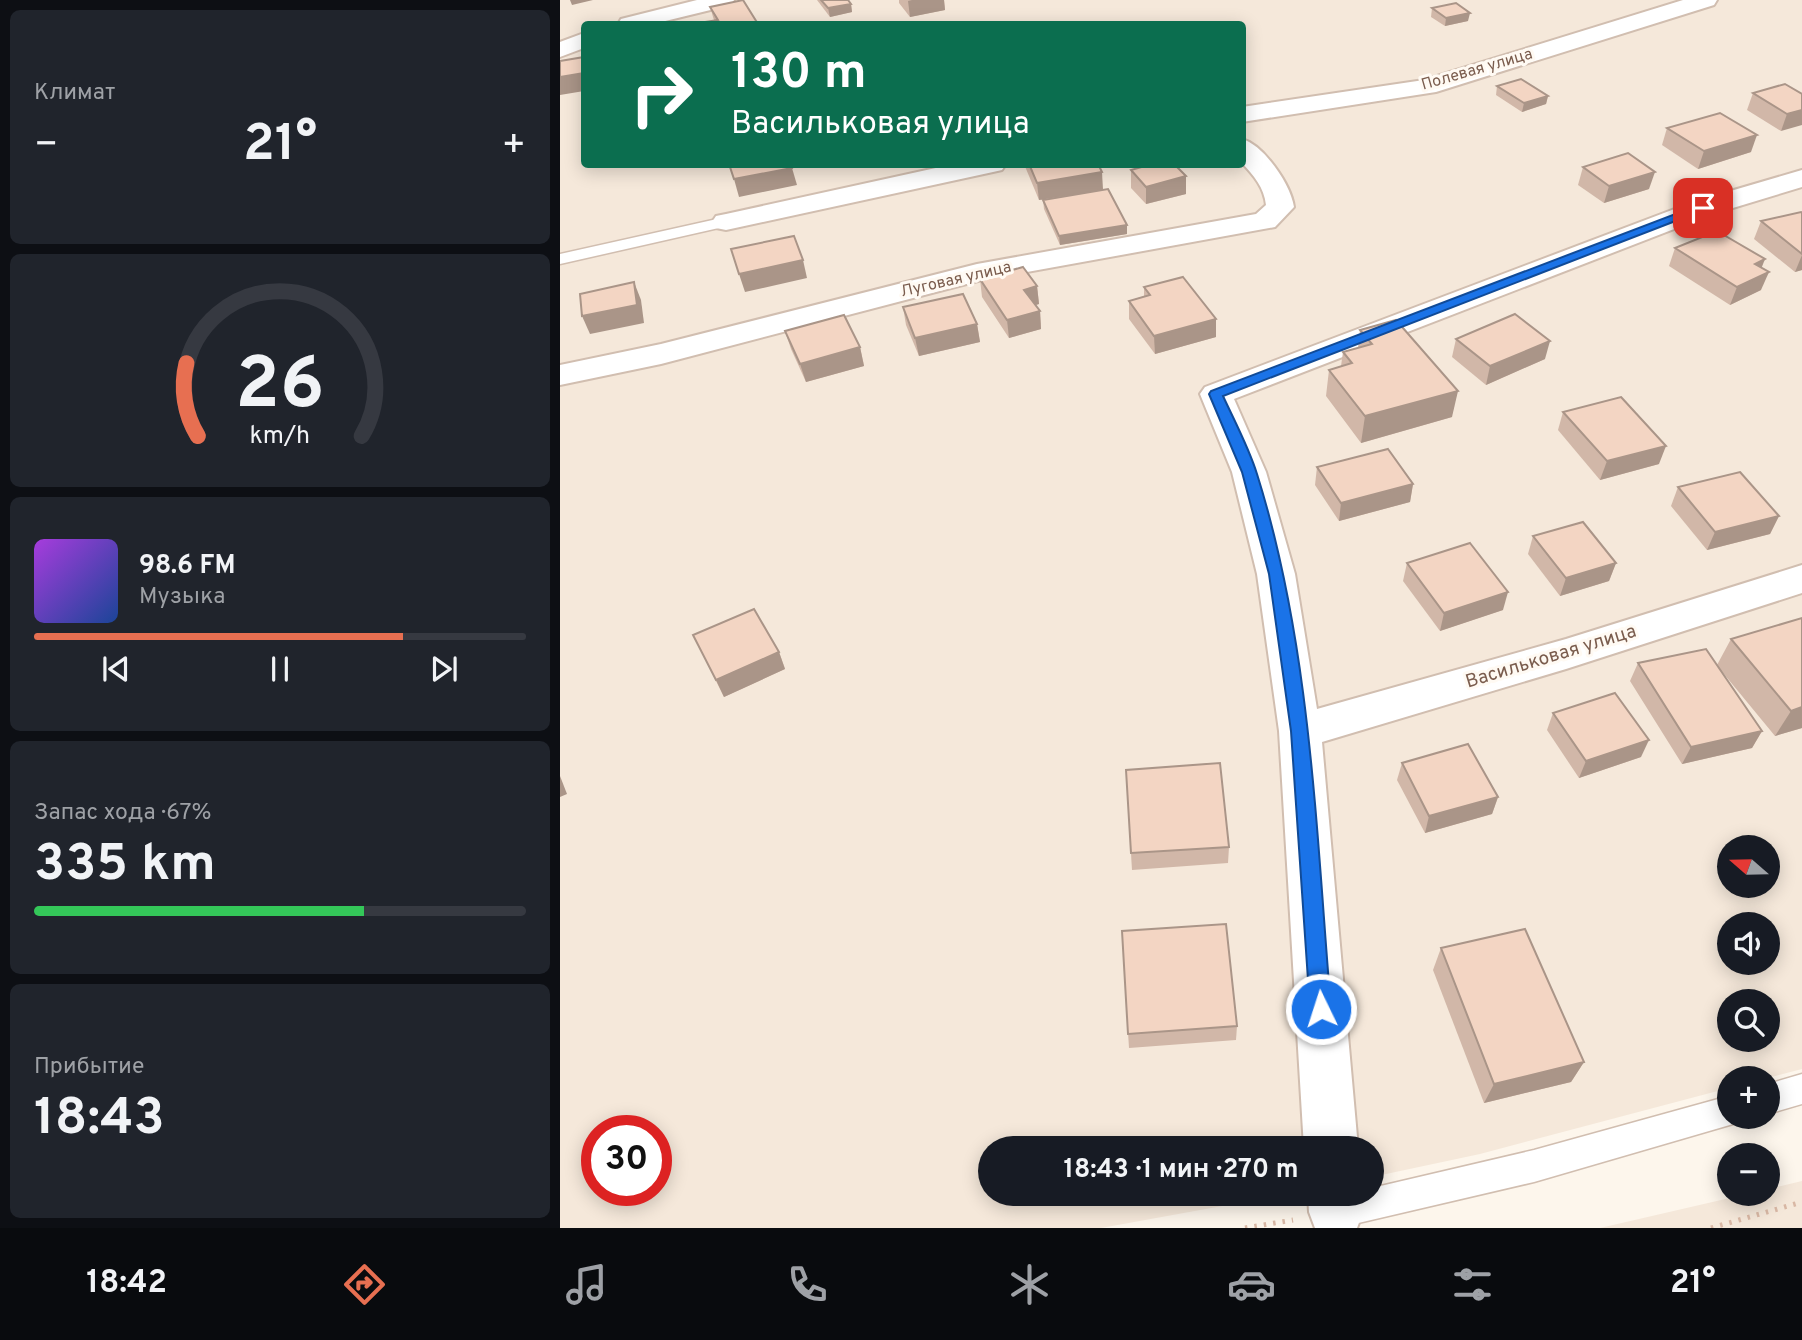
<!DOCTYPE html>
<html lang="ru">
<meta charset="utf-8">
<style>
body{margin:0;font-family:Overpass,sans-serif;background:#20242c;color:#f1f3f6;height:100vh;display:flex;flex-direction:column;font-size:26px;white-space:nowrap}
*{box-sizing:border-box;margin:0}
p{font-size:23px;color:#9ea1a6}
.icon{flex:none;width:38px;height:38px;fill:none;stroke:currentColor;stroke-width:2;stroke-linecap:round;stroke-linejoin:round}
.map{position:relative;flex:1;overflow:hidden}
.details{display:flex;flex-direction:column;gap:10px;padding:10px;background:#0d0f14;width:560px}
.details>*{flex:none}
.top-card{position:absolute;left:21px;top:21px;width:665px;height:147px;border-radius:7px;box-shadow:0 4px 18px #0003;background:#0b6e4f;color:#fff;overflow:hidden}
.needle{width:46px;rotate:290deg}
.buttons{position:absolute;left:1157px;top:835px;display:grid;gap:14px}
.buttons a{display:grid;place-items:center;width:63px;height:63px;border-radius:50%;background:#171b24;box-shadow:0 4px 18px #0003;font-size:35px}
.speed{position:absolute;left:21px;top:1115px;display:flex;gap:14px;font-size:35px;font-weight:700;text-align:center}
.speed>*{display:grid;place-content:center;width:91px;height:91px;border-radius:50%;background:#171b24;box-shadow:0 4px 18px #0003;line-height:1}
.speed .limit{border:10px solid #d22;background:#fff;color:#111}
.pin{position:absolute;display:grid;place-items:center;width:60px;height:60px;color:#fff;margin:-30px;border-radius:14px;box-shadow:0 4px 10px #0006}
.me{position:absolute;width:77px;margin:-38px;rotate:356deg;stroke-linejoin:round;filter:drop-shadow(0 0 5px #0008)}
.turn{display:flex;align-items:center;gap:24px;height:147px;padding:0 35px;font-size:32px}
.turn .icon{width:91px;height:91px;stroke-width:2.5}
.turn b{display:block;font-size:49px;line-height:60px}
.big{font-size:52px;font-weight:700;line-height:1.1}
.details .tile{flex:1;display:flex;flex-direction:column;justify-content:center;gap:10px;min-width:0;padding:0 24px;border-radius:10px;background:#20242c}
.details .dial{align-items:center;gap:0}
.dial svg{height:182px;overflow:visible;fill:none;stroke:#363941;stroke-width:7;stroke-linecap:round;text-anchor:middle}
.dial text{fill:#f1f3f6;stroke:none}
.song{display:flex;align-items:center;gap:21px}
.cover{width:84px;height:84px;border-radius:10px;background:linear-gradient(135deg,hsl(280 70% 55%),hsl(220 70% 35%))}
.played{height:7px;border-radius:4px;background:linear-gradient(90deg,#e76f51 75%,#363941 75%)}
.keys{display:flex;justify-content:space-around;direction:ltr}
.heat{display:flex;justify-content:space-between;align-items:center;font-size:38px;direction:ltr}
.charge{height:10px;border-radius:5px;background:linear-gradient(90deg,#34c759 67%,#363941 0)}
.trip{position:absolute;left:418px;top:1136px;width:406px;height:70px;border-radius:35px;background:#171b24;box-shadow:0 4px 18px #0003;font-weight:700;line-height:70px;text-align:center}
.menu{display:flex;height:112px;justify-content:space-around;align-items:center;background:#090b0e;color:#9ea1a6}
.menu .icon{width:49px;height:49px}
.menu .active{color:#e76f51}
.menu b{font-size:32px;color:#f1f3f6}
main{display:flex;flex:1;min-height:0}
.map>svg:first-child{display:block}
</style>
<main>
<section class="details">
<div class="tile"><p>Климат</p>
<div class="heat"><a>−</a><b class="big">21°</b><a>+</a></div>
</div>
<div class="tile dial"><svg viewBox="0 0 100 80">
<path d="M14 69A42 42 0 1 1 86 69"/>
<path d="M14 69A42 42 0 0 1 9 37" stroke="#e76f51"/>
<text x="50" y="56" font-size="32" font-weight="700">26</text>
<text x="50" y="72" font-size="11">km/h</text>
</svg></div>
<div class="tile">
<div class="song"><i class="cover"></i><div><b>98.6 FM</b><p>Музыка</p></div></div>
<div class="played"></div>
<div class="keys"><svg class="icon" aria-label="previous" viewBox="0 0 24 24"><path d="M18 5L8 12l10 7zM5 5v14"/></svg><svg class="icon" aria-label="pause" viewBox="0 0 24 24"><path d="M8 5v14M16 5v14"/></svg><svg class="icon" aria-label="next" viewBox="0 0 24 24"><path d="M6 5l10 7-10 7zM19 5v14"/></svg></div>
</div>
<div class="tile"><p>Запас хода · 67%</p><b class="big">335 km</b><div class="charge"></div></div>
<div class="tile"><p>Прибытие</p><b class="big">18:43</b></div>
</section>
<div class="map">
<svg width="1242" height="1228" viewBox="0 0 1242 1228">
<rect width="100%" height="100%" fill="#fdf6ec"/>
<g fill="#f5e8da" fill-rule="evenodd">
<path d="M0,0h1242v1069l-34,9h-39v10l-249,66 -108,23v-29h-382v46h299l-188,34h-541zM24,24h658v140h-658zM1169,847h39v39h-39zM1169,924h39v38h-39zM1169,1001h39v39h-39zM37,1130h59v60h-59z"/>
<path d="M1242,1181v47h-202l147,-34h21v-5z"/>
</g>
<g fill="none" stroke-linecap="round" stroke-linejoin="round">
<defs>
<g id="service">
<path d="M166,217l8,5 -2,3 -172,39v-10z"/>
<path d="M1242,1074v30l-34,10v-30z"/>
<path d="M1169,1096v20h13l-2,6 -206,60 -197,46 -12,-5 -5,-11 5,-11 22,-7h25v-6l162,-38z"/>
</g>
<g id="minor">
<path d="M137,0h37l-3,5 -78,19h-35l3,-5z"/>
<path d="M1123,0h34l-3,5 -278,87 -194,30v-15l182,-27z"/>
<path d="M24,33v15l-24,9v-15z"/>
<path d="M682,139c22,6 49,46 52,68l-19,20 -297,54 -317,83 -101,21v-20l101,-21 316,-80 279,-50 10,-9c-2,-18 -12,-29 -24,-42z"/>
<path d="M394,164h52l-4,6 -9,2 -267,58 -10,-2 -4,-6 4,-6 10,-2z"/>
<path d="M1242,170v17l-89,27 -479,185 32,73 29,102 22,135 249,-70 236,-74v28l-236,76 -244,73 36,406h-54l-25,-417 -22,-157 -25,-102 -32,-78 5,-7 488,-185z"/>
<path d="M748,1194h54l1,18 -6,16h-42l-6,-16z"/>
</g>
</defs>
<use href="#service" stroke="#d1beb0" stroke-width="3"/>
<use href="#minor" stroke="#d1beb0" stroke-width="4"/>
<g stroke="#d9b8a5" stroke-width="5" stroke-dasharray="2.5 7" stroke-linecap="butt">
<path d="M685,1228l48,-8"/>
<path d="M1151,1228l91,-26"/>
</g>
<use href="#service" fill="#fff" fill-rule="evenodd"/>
<use href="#minor" fill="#fff" fill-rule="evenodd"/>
</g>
<g fill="#d1b7a8">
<path d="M257,0h31l3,4 1,8 -22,5z"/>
<path d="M339,0h45l1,10 -35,7 -11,-14z"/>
<path d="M150,7l48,17 -44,-4z"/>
<path d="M872,8l36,13 -23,5 -14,-9z"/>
<path d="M937,86l51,10 -2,8 -24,8 -26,-17z"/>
<path d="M1193,93l49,1 -21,37 -34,-21z"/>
<path d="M1107,128l84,24 -53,17 -36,-24z"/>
<path d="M464,164h74l5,26 -64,10z"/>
<path d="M1023,167l66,22 -45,14 -26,-18z"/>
<path d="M571,170l55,6v18l-40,10 -15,-16z"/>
<path d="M483,200l84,25v9l-67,11 -16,-36z"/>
<path d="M1242,213v57l-7,2 -41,-33 7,-18z"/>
<path d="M1115,248l86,42 -31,15 -61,-39z"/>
<path d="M420,279l57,7 2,18 -4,1 5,6 1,18 -32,9 -27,-41z"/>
<path d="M584,287l72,32v18l-61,17 -26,-35v-18l15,-5z"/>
<path d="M343,307l74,17 3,18 -61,14 -13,-31z"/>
<path d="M800,330l92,87 -91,26 -35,-47 3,-26 12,-4 2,-14 15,-4z"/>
<path d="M225,331l75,16 4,19 -58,16 -15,-33z"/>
<path d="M896,339l89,20 -59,26 -34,-28z"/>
<path d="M1003,412l96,52 -59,16 -42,-50z"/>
<path d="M757,467l96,17 -3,18 -71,19 -24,-36z"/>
<path d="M1118,487l101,29 -9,18 -63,16 -36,-44z"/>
<path d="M973,536l83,27 -7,18 -49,15 -32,-42z"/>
<path d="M847,563l96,47 -63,21 -37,-50z"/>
<path d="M1242,618v110l-27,8 -56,-68 43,63 -10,17 -70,16 -52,-83 8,-18 79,2 14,-26z"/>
<path d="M133,635l86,17 6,17 -61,28z"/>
<path d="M993,713l88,44 -62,21 -32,-48z"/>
<path d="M842,763l96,34 -6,17 -67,19 -28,-53z"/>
<path d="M566,770l103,77 -1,16 -96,7z"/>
<path d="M562,931l115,95 -1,14 -107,8z"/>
<path d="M881,948l143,114 -13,20 -87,21 -51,-133z"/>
</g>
<g fill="#aa9588">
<path d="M10,0h23l-21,5z"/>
<path d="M352,0h32l1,10 -35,7 -2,-16z"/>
<path d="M291,4l1,8 -22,5 -2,-9z"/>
<path d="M910,13l-2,8 -23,5 1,-8z"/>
<path d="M24,73v18l-24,4v-18z"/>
<path d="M988,96l-2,8 -24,8 2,-9z"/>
<path d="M1242,110v15l-21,6 6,-17z"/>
<path d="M1197,135l-6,17 -53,17 6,-18z"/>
<path d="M232,168l5,17 -58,12 -5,-18z"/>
<path d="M542,172l1,18 -64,10 -2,-17z"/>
<path d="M1095,172l-6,17 -45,14 5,-17z"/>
<path d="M626,176v18l-40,10v-17z"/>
<path d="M567,225v9l-67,11 -1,-9z"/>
<path d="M1242,255v15l-7,2z"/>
<path d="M1205,259l-7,18 -3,-13z"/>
<path d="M243,260l4,18 -62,14 -6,-18z"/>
<path d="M1209,272l-8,18 -31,15 7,-18z"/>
<path d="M74,282l7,18 3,23 -54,11 -8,-18z"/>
<path d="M477,286l2,18 -13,4 -2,-18z"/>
<path d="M480,311l1,18 -32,9 -2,-18z"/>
<path d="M656,319v18l-61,17 -1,-18z"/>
<path d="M417,324l3,18 -61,14 -4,-18z"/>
<path d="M990,341l-5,18 -59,26 4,-19z"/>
<path d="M300,347l4,19 -58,16 -6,-18z"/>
<path d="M898,391l-6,26 -91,26 4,-27z"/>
<path d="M1106,446l-7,18 -59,16 7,-19z"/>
<path d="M853,484l-3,18 -71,19 2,-18z"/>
<path d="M1219,516l-9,18 -63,16 8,-18z"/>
<path d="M1056,563l-7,18 -49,15 6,-18z"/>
<path d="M948,592l-5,18 -63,21 4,-18z"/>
<path d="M219,652l6,17 -61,28 -8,-17z"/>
<path d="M1242,707v21l-27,8 16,-25z"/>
<path d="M1202,731l-10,17 -70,16 9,-17z"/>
<path d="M1089,740l-8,17 -62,21 7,-17z"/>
<path d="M0,776l7,18 -7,3z"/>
<path d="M938,797l-6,17 -67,19 4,-17z"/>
<path d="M1024,1062l-13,20 -87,21 10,-19z"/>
</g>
<g fill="#f3d5c3" stroke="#aa9588" stroke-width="2">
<path d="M183,0l15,24h-58l-1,-1 19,-3 -8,-13z"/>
<path d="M261,0h27l3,4 -23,4z"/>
<path d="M896,3l14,10 -24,5 -14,-10z"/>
<path d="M24,57v16l-24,4v-16z"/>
<path d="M961,79l27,17 -24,7 -27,-17z"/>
<path d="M1225,84l17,10v16l-15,4 -34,-21z"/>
<path d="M1160,113l37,22 -53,16 -37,-23z"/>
<path d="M1068,153l27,19 -46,14 -26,-19z"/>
<path d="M169,164h62l1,4 -58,11z"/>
<path d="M469,164h69l4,8 -65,11z"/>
<path d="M592,164h22l12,12 -40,11 -15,-17z"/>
<path d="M548,189l19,36 -68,11 -16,-36z"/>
<path d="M1241,212l1,1v41l-41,-33z"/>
<path d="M1157,231l48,28 -10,5 14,8 -32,15 -62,-39z"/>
<path d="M234,236l9,24 -64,14 -8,-25z"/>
<path d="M463,267l14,19 -13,4 16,21 -33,9 -27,-41z"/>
<path d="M623,277l33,42 -62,17 -25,-35 21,-6 -6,-8z"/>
<path d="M74,282l3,23 -55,11 -2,-22z"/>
<path d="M403,294l14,30 -62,14 -12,-31z"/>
<path d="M955,314l35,27 -60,25 -34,-27z"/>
<path d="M284,315l16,32 -60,17 -15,-33z"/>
<path d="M836,320l62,71 -93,25 -36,-46 23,-7 -9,-11 29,-8 -12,-14z"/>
<path d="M1061,397l45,49 -59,15 -44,-49z"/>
<path d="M828,449l25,35 -72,19 -24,-36z"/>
<path d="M1180,472l39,44 -64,16 -37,-45z"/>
<path d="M1023,522l33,41 -50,15 -33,-42z"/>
<path d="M910,543l38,49 -64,21 -37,-50z"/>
<path d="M194,609l25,43 -63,28 -23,-45z"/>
<path d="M1242,618v89l-11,4 -60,-72z"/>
<path d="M1146,649l56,82 -71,16 -53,-84z"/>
<path d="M1055,693l34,47 -63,21 -33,-48z"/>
<path d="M908,744l30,53 -69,19 -27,-53z"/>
<path d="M660,763l9,84 -98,6 -5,-83z"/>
<path d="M666,924l11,102 -109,8 -6,-103z"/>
<path d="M965,929l59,133 -90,22 -53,-136z"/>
</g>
<path fill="#1a73e8" stroke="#114b97" stroke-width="2" d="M1139,205l10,3 -486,188c12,26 26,52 34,78 54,172 59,356 74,535l-3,7 -7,3 -8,-3 -3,-7 -19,-278 -22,-157 -27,-102 -33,-78 2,-3z"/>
<g text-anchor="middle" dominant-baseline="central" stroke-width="6" stroke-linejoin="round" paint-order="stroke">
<g font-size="16" fill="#7a5c4d" stroke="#fffaf3">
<text transform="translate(917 70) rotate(-16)">Полевая улица</text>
<text transform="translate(396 280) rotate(-13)">Луговая улица</text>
</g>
<g font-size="19" fill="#7a5c4d" stroke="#fffaf3">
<text transform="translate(991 657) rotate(-17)">Васильковая улица</text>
</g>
</g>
</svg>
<div class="buttons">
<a><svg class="needle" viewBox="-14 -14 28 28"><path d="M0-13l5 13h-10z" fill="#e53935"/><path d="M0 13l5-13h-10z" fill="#9ea1a6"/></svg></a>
<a><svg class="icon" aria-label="sound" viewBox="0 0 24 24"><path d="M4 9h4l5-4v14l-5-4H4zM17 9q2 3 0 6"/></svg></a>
<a><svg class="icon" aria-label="search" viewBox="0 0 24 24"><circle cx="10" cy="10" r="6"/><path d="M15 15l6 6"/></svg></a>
<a>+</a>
<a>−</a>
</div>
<div class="speed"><div class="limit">30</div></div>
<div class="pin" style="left:1143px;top:208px;background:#d93025"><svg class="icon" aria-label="arrive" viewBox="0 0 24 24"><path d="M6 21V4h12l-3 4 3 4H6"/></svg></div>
<svg class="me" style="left:761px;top:1009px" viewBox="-20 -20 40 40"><circle r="17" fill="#1a73e8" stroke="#fff" stroke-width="3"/><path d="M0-11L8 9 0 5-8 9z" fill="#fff"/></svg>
<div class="trip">18:43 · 1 мин · 270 m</div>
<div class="top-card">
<div class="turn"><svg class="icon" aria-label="right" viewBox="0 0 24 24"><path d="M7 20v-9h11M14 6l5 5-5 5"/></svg><div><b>130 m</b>Васильковая улица</div></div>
</div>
</div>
</main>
<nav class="menu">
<b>18:42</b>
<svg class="icon active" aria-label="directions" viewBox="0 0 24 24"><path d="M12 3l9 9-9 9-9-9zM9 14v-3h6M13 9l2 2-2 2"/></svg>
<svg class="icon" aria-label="music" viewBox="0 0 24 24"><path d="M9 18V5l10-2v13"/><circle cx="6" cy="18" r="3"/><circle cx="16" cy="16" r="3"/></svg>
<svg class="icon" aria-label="phone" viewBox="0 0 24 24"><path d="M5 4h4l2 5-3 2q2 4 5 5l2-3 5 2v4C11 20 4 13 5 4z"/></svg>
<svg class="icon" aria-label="climate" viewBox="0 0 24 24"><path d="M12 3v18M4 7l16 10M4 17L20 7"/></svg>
<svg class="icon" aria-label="car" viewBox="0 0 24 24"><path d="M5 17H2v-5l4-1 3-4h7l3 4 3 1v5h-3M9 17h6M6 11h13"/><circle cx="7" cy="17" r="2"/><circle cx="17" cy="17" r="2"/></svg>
<svg class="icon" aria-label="filters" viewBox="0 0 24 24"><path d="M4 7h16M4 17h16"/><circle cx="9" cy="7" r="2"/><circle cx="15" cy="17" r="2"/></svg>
<b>21°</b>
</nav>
